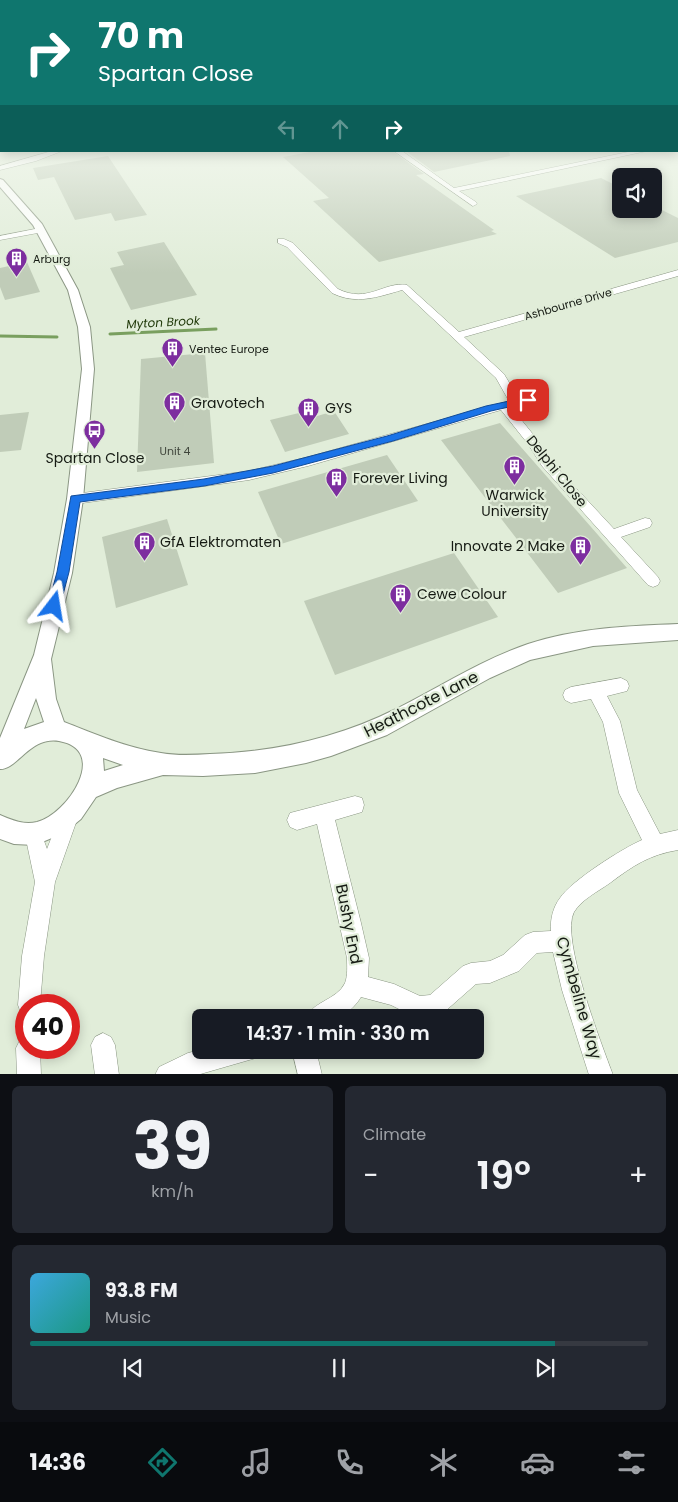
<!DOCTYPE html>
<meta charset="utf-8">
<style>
body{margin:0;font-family:Poppins,sans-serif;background:#242831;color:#f1f3f6;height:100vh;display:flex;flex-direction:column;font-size:19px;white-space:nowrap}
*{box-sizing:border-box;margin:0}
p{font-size:16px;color:#9ea1a6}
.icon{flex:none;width:28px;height:28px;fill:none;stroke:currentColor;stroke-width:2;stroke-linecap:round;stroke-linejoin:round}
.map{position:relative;height:1074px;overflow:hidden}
.sheet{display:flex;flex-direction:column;gap:12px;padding:12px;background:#0d0f14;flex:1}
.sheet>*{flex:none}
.top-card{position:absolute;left:0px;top:0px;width:679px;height:152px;box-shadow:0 2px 12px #0003;background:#0f766e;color:#fff;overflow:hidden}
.controls{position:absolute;left:612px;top:168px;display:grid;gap:10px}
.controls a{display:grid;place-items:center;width:50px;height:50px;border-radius:8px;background:#171b24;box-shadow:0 2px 12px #0003;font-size:25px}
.speed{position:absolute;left:15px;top:994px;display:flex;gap:10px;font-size:25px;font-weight:700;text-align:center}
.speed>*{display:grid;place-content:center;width:65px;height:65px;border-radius:50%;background:#171b24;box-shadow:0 2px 12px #0003;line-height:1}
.speed .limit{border:8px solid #d22;background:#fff;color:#111}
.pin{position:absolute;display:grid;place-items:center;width:42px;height:42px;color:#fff;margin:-21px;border-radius:10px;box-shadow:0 2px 8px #0006}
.me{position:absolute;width:55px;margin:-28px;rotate:14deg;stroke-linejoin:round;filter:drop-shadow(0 0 4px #0008)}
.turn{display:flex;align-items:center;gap:18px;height:105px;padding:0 15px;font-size:22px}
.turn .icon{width:65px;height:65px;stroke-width:2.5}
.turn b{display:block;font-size:35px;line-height:42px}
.lanes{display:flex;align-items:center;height:48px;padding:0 15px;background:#0003;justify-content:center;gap:25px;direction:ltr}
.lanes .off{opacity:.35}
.big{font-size:38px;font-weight:600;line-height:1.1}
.sheet .tile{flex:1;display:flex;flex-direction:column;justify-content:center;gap:8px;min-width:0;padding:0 18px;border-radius:8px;background:#242831}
.sheet .dial{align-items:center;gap:0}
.dial b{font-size:65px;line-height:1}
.song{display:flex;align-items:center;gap:15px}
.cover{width:60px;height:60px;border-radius:8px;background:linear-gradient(135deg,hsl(200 70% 55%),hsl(170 70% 35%))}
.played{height:5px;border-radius:2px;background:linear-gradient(90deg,#0f766e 85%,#363941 85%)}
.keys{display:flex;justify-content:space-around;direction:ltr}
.heat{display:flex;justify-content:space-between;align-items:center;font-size:28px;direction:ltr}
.sheet .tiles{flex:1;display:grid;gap:12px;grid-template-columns:1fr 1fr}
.tile:last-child{grid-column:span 2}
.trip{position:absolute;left:192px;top:1009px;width:292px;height:50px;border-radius:8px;background:#171b24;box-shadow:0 2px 12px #0003;font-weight:600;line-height:50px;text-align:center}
.menu{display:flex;height:80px;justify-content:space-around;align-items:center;background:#090b0e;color:#9ea1a6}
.menu .icon{width:35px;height:35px}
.menu .selected{color:#0f766e}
.menu b{font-size:22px;color:#f1f3f6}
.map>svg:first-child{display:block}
</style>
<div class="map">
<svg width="678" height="1075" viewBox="0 0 678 1075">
<rect width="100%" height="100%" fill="#e1edd9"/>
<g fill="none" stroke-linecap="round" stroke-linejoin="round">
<g stroke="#799f5f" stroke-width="3">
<path d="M110,334l106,-5"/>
<path d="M0,336l57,1"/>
</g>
</g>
<g fill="#c0ccb8">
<path d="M315,151h77l32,23 -8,1 78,55 -3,1 6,3 -118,28 -66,-61 16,-3 -46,-41z"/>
<path d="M406,151h103l1,5 -76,16z"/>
<path d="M108,156l39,59 -32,6 -4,-8 -36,7 -21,-43 -16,3 -5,-12z"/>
<path d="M601,178l20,10v21h39l18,9v24l-63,16 -99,-62z"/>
<path d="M164,242l33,53 -66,15 -21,-42 14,-3 -7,-13z"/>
<path d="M27,262l13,30 -35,8 -5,-13v-19z"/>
<path d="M205,353l9,110 -77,9 4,-113z"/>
<path d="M334,411l15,23 -64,18 -15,-32 29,-7 5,7z"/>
<path d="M29,412l-8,38 -21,2v-37z"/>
<path d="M500,423l77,88 50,57 -69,25 -117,-153z"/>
<path d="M387,455l31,46 -137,43 -23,-52z"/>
<path d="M167,519l21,66 -72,23 -14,-71z"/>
<path d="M454,553l44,64 -163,58 -31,-74z"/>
</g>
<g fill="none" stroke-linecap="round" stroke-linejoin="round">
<defs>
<g id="minor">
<path d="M52,151h10l-26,10 -36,9v-4z"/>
<path d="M394,151h8l52,37 179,-37h14l-188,40 17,11 1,2 -4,2z"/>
<path d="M40,228h3v4l-43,8v-4z"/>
<path d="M278,239h6l9,4 45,46c30,15 46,-8 69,-4l52,47 219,-62v6l-214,61 40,37 15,25 22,-5 4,1 2,2 -2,2 -34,8 25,31 14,22 64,69 31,-11 5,1 2,4 -2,4 -29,10 37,40 2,4 -2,4 -5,2 -5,-2 -106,-119 -14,-22 -27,-34 -193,56 -59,14 -174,24 -5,-2 -2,-3 2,-3 5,-2 174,-23 59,-14 201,-56 -13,-23 -94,-88c-24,7 -46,15 -70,3l-45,-46 -9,-4z"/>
<path d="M621,678l6,3 2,5 -2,5 -20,5 13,25 17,69 23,44 18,-4v20c-29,5 -44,15 -68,33 -11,8 -28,16 -36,29 -14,26 28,133 39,163h-24l-27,-85 -9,-38 -16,1 -18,18 -29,12 -14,1 -34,30 -8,3 -17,1 -26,-13 -30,-8c-15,24 -31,21 -55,21 7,-17 31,-18 39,-35 3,-8 2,-17 2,-25l-30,-134 -20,6 -7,-3 -3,-7 3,-7 65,-17 7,2 2,7 -2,7 -27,8 26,103 8,35 -1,19 26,7 26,12 10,-1 33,-29 8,-3 19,-2 13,-6 22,-20 8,-3 18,-1c-1,-11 2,-24 9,-33 11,-17 63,-50 82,-58l-23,-47 -16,-71 -12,-23 -20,4 -6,-3 -2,-5 2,-5 6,-3z"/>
<path d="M69,808l7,2 2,7 -23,65 -11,74 -4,49h-14v10l-5,-2 -3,-8 4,-49 13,-74 -8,-38 -5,-10 3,-7 7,-3 7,3 8,22 15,-39z"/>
<path d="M103,1033l8,4 4,8 4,30h-24l-4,-30 4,-8z"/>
<path d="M26,1037v11h14l1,27h-24l-1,-27 4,-8z"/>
<path d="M201,1050h59l-4,8 -59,17h-42l4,-8 29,-14z"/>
<path d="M292,1050h24l6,25h-24z"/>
</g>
<path id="tertiary" d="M0,179l3,1 39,44 36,66 12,37 4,42 -11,130 -11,74 -21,86 5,40 8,23c31,12 63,26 97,31 16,3 33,2 49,1 65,-2 128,-16 186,-45 44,-22 85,-49 132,-65 48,-16 100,-18 150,-20v16l-85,6 -63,14 -40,18 -103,57 -56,21 -25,7 -51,10 -52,3 -40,-1 -46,13 -21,9 -15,22 -17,14 -29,12 -21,-1 -14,-5v-24c12,5 23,10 37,7 31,-8 73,-72 22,-81 -29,-5 -42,29 -59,28v-31l34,-83 20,-82 13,-74 15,-130 -4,-42 -10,-37 -35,-65 -33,-38zM36,698l8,24 -20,7zM103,758l20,7 -19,6z"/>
</defs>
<use href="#minor" stroke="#8a9683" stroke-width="1"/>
<use href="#tertiary" stroke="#8a9683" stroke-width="2"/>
<use href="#minor" fill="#fff" fill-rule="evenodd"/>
<use href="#tertiary" fill="#fff" fill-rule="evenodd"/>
</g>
<linearGradient id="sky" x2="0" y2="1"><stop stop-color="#7bacb1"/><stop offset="0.45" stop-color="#f2f7ee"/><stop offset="1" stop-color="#f2f7ee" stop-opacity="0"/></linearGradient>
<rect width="678" height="273" fill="url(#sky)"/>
<path fill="#1a73e8" stroke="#114b97" d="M528,397l3,1v4l-40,9 -98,30 -120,32 -69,13 -124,16 -11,70 -9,34 -1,4 -5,1 -4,-1 -2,-4 9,-34 14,-76 133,-17 69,-13 114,-30 99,-30z"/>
<defs>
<symbol id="building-pin" viewBox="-11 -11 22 30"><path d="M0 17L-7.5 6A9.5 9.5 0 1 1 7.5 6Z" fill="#7d2e9f" stroke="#e1edd9"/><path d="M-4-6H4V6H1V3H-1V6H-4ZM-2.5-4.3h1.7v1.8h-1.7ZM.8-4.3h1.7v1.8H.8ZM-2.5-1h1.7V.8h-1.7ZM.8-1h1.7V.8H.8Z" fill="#fff"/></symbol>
<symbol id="bus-pin" viewBox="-11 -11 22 30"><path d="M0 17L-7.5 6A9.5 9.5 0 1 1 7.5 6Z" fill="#7d2e9f" stroke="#e1edd9"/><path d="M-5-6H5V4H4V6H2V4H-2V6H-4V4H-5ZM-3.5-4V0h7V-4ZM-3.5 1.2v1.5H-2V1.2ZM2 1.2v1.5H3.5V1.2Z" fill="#fff"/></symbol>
</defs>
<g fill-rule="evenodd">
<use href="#building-pin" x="4" y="246" width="25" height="34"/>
<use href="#building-pin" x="160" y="336" width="25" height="34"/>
<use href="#building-pin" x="162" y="390" width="25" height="34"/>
<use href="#building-pin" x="296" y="396" width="25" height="34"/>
<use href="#bus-pin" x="82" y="418" width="25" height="34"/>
<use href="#building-pin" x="502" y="454" width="25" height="34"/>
<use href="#building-pin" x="324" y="466" width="25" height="34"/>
<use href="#building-pin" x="132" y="530" width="25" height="34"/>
<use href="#building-pin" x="568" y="534" width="25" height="34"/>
<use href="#building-pin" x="388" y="582" width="25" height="34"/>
</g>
<g text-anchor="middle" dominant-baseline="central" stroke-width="4.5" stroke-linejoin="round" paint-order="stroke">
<g font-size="11" fill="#151a13" stroke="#e1edd9" text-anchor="start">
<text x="33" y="259">Arburg</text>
<text x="189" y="349">Ventec Europe</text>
</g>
<g font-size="11" fill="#151a13" stroke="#e1edd9">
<text transform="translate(568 304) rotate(-16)">Ashbourne Drive</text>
</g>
<g font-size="11" fill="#40463c">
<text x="175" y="451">Unit 4</text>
</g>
<g font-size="12" font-style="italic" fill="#1e3707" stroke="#e1edd9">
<text transform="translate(163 322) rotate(-3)">Myton Brook</text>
</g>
<g font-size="14" fill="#151a13" stroke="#e1edd9" text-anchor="start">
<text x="191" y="403">Gravotech</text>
<text x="325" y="408">GYS</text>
<text x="95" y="458" text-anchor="middle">Spartan Close</text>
<text x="353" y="478">Forever Living</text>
<text x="515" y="495" text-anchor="middle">Warwick<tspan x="515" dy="16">University</tspan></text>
<text x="160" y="542">GfA Elektromaten</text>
<text x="565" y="546" text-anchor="end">Innovate 2 Make</text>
<text x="417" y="594">Cewe Colour</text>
</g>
<g font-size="14" fill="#151a13" stroke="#e1edd9">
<text transform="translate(557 471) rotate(51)">Delphi Close</text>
</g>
<g font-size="16" fill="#151a13" stroke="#e1edd9">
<text transform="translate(421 704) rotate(-27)">Heathcote Lane</text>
<text transform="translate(349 924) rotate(79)">Bushy End</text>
<text transform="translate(579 998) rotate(74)">Cymbeline Way</text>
</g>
</g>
</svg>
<div class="controls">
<a><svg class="icon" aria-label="sound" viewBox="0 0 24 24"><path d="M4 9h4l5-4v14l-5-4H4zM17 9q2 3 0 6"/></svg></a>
</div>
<div class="speed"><div class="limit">40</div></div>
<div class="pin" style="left:528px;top:400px;background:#d93025"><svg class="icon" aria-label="arrive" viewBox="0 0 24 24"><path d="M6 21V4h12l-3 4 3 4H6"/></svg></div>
<svg class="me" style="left:54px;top:606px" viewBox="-20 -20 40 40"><path d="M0-17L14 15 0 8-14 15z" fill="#1a73e8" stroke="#fff" stroke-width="4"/></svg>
<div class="trip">14:37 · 1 min · 330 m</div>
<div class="top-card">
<div class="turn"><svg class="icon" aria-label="right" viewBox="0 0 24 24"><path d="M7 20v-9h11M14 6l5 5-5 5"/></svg><div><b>70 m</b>Spartan Close</div></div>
<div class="lanes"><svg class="icon off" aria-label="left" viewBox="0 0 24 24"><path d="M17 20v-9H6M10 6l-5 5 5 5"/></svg><svg class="icon off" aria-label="ahead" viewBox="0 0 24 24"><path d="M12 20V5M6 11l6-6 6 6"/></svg><svg class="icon" aria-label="right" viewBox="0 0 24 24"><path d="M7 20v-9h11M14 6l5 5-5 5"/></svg></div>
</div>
</div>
<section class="sheet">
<div class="tiles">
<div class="tile dial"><b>39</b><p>km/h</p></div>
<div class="tile"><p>Climate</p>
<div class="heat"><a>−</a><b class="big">19°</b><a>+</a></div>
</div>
<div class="tile">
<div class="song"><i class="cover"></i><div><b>93.8 FM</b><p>Music</p></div></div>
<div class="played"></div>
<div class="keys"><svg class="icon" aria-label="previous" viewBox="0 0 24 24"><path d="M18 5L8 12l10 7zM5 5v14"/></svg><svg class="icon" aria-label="pause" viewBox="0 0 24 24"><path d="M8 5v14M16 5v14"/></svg><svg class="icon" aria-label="next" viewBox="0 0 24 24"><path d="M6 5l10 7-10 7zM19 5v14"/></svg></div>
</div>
</div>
</section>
<nav class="menu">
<b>14:36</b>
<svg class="icon selected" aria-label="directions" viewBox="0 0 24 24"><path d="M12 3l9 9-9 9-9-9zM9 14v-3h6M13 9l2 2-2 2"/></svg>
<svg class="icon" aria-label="music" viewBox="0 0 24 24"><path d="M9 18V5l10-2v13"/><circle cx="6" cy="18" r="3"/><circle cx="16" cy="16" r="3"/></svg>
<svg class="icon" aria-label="phone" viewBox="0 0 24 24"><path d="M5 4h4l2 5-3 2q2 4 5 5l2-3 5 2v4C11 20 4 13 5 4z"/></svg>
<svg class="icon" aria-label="climate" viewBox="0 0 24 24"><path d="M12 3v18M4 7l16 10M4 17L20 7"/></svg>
<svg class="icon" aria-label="car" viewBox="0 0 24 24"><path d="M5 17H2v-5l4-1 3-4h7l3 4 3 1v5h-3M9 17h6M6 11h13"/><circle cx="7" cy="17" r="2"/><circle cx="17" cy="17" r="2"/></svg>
<svg class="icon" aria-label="filters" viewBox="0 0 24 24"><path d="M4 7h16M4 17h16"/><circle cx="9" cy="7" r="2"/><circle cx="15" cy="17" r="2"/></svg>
</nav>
